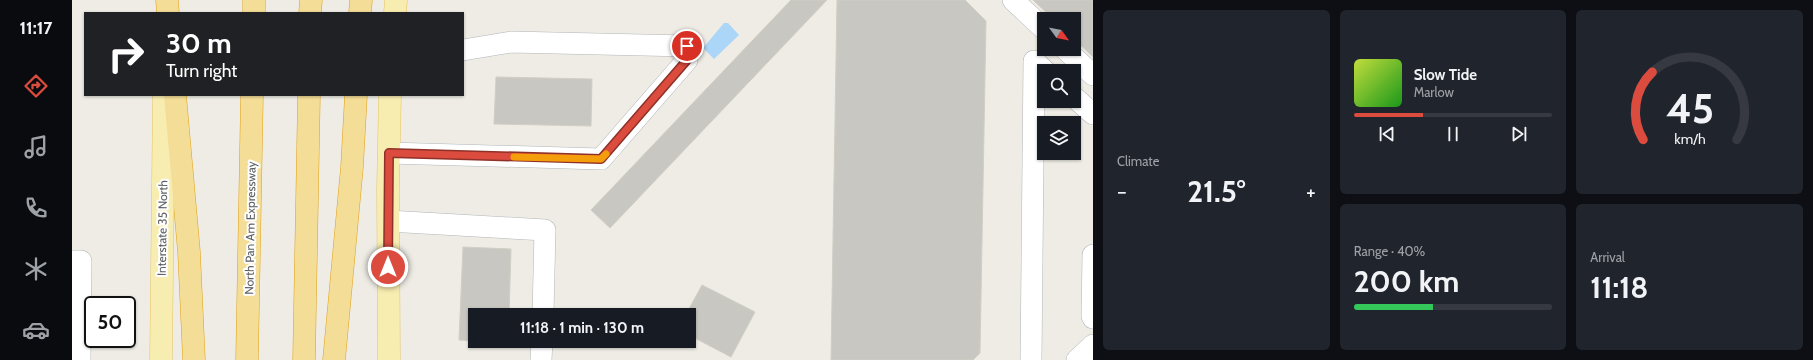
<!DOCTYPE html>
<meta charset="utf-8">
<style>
body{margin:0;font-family:Cabin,sans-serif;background:#20242c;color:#f1f3f6;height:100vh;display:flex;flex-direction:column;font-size:15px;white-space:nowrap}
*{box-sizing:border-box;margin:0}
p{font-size:13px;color:#9ea1a6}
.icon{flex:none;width:22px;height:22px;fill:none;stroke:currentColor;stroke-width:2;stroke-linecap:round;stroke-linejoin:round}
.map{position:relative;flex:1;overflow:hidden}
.drawer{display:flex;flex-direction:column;gap:10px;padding:10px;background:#0d0f14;width:720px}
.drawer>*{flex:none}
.banner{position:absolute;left:12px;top:12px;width:380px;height:84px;border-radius:0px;box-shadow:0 1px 3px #0004;background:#202124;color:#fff;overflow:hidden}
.needle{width:26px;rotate:123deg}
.tools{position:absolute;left:965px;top:12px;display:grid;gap:8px}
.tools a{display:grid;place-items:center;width:44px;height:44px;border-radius:0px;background:#171b24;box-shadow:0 1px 3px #0004;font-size:20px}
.speed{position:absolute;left:12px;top:296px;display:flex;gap:8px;font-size:20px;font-weight:700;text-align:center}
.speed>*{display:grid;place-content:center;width:52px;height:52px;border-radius:50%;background:#171b24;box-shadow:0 1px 3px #0004;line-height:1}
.speed .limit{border:2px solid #111;border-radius:6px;background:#fff;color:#111}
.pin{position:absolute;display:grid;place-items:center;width:34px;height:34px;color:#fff;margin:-17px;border:2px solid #fff;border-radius:50%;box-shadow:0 1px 4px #0007}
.me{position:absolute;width:44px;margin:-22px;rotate:0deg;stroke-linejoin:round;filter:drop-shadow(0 0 3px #0008)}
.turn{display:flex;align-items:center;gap:14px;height:84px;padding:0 16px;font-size:18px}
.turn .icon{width:52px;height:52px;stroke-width:2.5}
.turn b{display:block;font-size:28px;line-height:34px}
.big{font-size:30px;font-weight:700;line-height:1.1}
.drawer .widget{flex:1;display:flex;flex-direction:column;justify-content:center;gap:6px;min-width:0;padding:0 14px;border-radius:6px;background:#20242c}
.drawer .dial{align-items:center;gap:0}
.dial svg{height:104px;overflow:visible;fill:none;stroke:#363941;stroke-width:7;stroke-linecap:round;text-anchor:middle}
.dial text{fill:#f1f3f6;stroke:none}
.song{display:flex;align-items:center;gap:12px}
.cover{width:48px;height:48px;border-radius:6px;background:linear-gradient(135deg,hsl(70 70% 55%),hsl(120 70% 35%))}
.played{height:4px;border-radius:2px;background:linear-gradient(90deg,#db4b3e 35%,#363941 35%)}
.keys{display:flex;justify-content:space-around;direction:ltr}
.heat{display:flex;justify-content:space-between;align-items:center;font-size:22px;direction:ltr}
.charge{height:6px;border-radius:3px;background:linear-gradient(90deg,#34c759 40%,#363941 0)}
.drawer .tiles{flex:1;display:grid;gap:10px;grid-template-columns:repeat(3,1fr)}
.widget:first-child{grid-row:span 2}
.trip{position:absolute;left:396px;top:308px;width:228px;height:40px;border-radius:0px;background:#171b24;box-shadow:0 1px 3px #0004;font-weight:700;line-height:40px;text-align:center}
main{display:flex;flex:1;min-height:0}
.menu{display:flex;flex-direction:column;width:72px;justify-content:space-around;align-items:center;background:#090b0e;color:#9ea1a6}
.menu .icon{width:28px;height:28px}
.menu .active{color:#db4b3e}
.menu b{font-size:18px;color:#f1f3f6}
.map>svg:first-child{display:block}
</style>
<main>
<nav class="menu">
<b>11:17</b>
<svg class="icon active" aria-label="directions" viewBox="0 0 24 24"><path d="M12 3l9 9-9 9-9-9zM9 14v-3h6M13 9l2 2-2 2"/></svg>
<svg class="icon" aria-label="music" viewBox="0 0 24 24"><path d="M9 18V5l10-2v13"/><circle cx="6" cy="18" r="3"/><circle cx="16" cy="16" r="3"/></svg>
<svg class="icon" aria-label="phone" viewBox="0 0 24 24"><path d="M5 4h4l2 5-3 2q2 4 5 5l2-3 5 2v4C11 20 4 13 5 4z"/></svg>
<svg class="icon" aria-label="climate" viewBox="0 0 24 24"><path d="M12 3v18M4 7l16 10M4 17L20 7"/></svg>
<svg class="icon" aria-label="car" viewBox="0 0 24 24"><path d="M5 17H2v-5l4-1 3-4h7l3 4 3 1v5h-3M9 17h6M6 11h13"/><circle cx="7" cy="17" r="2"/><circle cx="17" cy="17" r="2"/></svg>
</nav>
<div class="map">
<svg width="1021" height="360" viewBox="0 0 1021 360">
<rect width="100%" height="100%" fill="#eeece5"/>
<path fill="#abd6f8" d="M652,23h4l11,12 -25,24 -11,-11z"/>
<g fill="#c9c7c2" stroke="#d2cec4">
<path d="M719,0h36l-217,228 -19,-18z"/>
<path d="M765,0h128l21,21 -6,332 -7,7h-142z"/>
<path d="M961,0h60v57l-19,-18v-20h-21z"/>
<path d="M424,77l96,2 -1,47 -97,-2z"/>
<path d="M391,247l48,2 -2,66h-34v26l-16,-1z"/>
<path d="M630,285l53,27 -24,45 -42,-22v-26z"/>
</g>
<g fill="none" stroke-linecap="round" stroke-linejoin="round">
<defs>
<g id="minor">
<path d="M941,0l31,29"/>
<path d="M993,49l28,26"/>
<path d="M1002,97l19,17"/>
<path d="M317,153l212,6 86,-99v-14l-176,-4 -48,8"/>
<path d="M316,221l157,9 -2,85"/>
<path d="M1021,255l-1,61 1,2"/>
<path d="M0,261h9l-1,99"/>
<path d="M469,360l1,-19"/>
<path d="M959,360l3,-299 11,10"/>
<path d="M1005,360l16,-15"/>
</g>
<g id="major">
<path d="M323,13l1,-13"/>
<path d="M89,360l3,-265"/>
<path d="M317,360l-1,-171 2,-94"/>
</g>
<g id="highway">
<path d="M95,0l1,13"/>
<path d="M182,13v-13"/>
<path d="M238,13l1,-13"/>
<path d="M288,13l1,-13"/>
<path d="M103,95l14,157 5,108"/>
<path d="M175,360l5,-265"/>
<path d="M232,360l5,-265"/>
<path d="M262,360l18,-193 4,-72"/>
</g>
</defs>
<use href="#minor" stroke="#b2b5b9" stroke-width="22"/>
<use href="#major" stroke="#e6c366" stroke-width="23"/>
<use href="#highway" stroke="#e0a113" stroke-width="23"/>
<use href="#minor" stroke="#fff" stroke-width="21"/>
<use href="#major" stroke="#f8edb0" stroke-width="22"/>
<use href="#highway" stroke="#f4dd96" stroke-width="22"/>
</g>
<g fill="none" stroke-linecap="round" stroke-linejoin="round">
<defs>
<path id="route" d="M316,267l1,-114 212,6 86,-99v-14"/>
</defs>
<use href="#route" stroke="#8e3128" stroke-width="10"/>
<use href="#route" stroke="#db4b3e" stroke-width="7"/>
<path stroke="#f59e0b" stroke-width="7" d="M442,157l87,2 5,-5"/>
</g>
<g text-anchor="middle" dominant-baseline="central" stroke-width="4" stroke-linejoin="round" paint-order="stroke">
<g font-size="12" fill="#5d6064" stroke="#fff">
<text transform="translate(90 228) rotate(-89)">Interstate 35 North</text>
<text transform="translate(178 228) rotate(-89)">North Pan Am Expressway</text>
</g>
</g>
</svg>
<div class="tools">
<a><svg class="needle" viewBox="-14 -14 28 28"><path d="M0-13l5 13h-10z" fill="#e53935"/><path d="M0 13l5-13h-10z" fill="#9ea1a6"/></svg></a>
<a><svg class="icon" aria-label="search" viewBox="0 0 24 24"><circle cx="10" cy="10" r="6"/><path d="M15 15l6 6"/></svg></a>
<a><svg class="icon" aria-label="layers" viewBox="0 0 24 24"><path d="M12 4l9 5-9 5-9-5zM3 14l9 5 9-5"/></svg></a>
</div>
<div class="speed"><div class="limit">50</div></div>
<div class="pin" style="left:615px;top:46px;background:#d93025"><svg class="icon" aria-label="arrive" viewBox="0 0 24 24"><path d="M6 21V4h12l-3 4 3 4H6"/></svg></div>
<svg class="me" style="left:316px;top:267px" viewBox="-20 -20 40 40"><circle r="17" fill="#db4b3e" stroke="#fff" stroke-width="3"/><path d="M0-11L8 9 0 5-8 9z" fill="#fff"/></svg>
<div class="trip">11:18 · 1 min · 130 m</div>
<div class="banner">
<div class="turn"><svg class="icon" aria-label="right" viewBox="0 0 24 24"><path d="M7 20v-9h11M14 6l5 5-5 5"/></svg><div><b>30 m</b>Turn right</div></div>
</div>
</div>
<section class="drawer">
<div class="tiles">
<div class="widget"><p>Climate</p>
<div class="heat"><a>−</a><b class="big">21.5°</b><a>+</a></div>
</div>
<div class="widget">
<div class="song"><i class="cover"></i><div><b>Slow Tide</b><p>Marlow</p></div></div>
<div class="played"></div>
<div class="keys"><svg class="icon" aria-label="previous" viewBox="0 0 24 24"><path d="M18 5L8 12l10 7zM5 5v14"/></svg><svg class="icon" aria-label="pause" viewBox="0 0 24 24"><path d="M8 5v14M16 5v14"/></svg><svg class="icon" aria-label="next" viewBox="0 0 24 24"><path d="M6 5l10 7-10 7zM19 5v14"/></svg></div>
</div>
<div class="widget dial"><svg viewBox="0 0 100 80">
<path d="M14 69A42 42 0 1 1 86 69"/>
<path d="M14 69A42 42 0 0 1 21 17" stroke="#db4b3e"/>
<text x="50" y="56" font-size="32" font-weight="700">45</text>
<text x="50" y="72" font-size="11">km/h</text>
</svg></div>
<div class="widget"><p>Range · 40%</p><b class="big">200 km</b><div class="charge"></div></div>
<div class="widget"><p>Arrival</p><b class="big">11:18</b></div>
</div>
</section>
</main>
